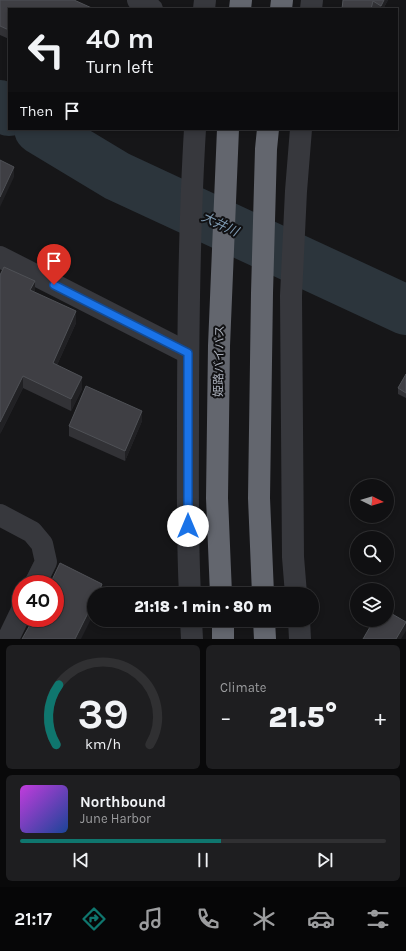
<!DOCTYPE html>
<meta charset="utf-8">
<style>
body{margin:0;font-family:Karla,"Noto Sans JP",sans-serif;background:#1e1e20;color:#f1f3f6;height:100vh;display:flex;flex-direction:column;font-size:15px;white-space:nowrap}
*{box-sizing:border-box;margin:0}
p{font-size:13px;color:#9c9d9f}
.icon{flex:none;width:22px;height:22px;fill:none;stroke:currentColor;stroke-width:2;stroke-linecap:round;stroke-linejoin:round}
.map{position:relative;height:639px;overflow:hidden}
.panel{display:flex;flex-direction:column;gap:6px;padding:6px;background:#09090a;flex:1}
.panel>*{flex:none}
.banner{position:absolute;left:8px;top:8px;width:390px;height:122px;border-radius:0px;box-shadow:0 2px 6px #0003,0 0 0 1px #303032;background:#101012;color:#f1f3f6;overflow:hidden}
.needle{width:26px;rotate:95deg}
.controls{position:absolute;left:350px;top:479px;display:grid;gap:8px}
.controls a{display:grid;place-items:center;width:44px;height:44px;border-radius:50%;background:#101012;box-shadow:0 2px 6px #0003,0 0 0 1px #303032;font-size:20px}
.speed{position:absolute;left:12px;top:575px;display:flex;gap:8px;font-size:20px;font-weight:700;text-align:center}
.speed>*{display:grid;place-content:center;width:52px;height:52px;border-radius:50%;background:#101012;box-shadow:0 2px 6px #0003,0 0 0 1px #303032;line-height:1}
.speed .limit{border:6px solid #d22;background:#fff;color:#111}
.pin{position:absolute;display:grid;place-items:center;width:34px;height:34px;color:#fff;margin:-41px -17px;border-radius:50% 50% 50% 0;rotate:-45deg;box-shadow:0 0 4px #0007}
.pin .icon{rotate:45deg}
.me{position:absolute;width:44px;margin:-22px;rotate:0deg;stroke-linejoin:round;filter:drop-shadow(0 0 3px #0008)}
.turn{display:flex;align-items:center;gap:14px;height:84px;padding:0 12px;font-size:18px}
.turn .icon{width:52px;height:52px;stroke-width:2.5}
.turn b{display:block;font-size:28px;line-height:34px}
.then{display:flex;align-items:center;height:38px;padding:0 12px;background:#0003;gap:8px;font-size:15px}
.big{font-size:30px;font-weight:800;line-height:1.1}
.panel .card{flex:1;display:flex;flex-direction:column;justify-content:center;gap:6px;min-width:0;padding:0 14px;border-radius:6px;background:#1e1e20}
.panel .dial{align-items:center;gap:0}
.dial svg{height:104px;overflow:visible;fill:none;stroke:#303032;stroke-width:7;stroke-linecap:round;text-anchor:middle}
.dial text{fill:#f1f3f6;stroke:none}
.song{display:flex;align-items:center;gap:12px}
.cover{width:48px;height:48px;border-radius:6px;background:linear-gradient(135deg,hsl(290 70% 55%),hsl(220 70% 35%))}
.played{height:4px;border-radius:2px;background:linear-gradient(90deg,#0f766e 55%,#303032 55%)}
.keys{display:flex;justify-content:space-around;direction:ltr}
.heat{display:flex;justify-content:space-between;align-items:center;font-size:22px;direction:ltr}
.panel .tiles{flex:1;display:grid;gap:6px;grid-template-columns:1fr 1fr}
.card:last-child{grid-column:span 2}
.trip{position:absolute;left:87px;top:587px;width:232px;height:40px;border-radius:20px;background:#101012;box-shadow:0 2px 6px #0003,0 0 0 1px #303032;font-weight:800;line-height:40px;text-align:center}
.tab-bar{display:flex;height:64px;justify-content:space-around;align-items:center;background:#060607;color:#9c9d9f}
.tab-bar .icon{width:28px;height:28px}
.tab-bar .active{color:#0f766e}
.tab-bar b{font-size:18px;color:#f1f3f6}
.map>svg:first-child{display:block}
</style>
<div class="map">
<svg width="406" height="639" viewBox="0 0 406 639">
<rect width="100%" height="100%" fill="#161618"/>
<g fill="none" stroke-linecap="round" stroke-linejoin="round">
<g stroke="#2c353c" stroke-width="50">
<path d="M0,105l9,6"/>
<path d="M39,129l78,47 289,134"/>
</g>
<g stroke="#37383d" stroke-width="22">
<path d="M138,0l14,9"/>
<path d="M204,9l1,-9"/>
<path d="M311,9l1,-9"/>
<path d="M0,257l188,96"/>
<path d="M0,515l32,17 10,12 4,18 -11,22"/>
<path d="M190,594c-3,-56 -2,-113 -2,-169 0,-99 1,-197 7,-296"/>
<path d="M296,594l-3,-37 -2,-261 5,-105 5,-62"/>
<path d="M191,620l1,19"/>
<path d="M299,620l1,19"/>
<path d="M8,639l13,-27"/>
</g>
<g stroke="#63666e" stroke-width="22">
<path d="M240,9l1,-9"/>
<path d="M281,9l1,-9"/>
<path d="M221,594l-4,-96 2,-152 9,-217"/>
<path d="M263,594l-4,-96 3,-205 4,-144 2,-20"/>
<path d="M223,620v19"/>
<path d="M264,620l1,19"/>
</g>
</g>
<g fill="#323236">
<path d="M0,0l9,9v30l-9,-4z"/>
<path d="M343,0h45l-5,9h-41z"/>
<path d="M35,292l41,31 -19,42 25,24 -11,22 -48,-23 -23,46z"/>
<path d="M406,374v24l-8,-4v-6z"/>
<path d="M142,421l-17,40 -56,-25v-10z"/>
</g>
<g fill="#212124">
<path d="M384,0h4l-5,9h-2v-3z"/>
<path d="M14,167v10l-14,30v-10z"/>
<path d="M35,281v11l-5,-2z"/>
<path d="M76,311v12l-23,51v-11z"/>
<path d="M23,376v12l-23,46v-12z"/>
<path d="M82,377v12l-11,22v-12z"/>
<path d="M142,411v10l-17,40v-10z"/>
<path d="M102,584v10h-4z"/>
<path d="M94,601v12l-13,26h-6z"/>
<path d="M406,622v9l-5,8h-5z"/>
</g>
<g fill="#3f3f44" stroke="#4f5156">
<path d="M0,0h74l20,9h-85v21l-9,-4z"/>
<path d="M343,0h41l-3,6 -8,-5 -2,8h-29z"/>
<path d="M0,160l14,7 -14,30z"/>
<path d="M4,267l31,14 -5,9 46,21 -23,52 29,14 -11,22 -48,-23 -23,46v-147z"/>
<path d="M406,374v19l-8,-5z"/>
<path d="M86,386l56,25 -17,40 -56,-25z"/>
<path d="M60,563l42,21 -4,10h-4v7l-19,38h-53l9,-16h-1l2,-5h23v-34h-5z"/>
<path d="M387,611l19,11 -10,17h-33l11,-19h13z"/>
</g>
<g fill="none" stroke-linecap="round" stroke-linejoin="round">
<defs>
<path id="route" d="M54,285l134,68v173"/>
</defs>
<use href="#route" stroke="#114b97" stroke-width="10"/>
<use href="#route" stroke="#1a73e8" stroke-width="7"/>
</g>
<g text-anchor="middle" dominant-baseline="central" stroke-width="4" stroke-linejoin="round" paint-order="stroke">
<g font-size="12" fill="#a8adb8" stroke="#111113">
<text transform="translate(219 361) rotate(-89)">姫路バイパス</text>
</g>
<g font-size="13" font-style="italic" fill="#7f9bb3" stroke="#111113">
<text transform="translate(220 224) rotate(25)">大井川</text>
</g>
</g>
</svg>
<div class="controls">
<a><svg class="needle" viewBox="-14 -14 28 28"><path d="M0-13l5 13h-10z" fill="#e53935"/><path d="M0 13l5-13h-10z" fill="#9c9d9f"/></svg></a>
<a><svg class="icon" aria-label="search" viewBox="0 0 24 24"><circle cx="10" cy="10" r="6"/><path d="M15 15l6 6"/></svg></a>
<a><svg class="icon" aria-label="layers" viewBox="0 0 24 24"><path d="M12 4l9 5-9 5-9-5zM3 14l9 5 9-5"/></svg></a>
</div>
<div class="speed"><div class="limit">40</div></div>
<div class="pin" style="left:54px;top:285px;background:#d93025"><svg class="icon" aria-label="arrive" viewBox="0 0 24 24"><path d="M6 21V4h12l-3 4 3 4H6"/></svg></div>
<svg class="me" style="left:188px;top:526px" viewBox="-20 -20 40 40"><circle r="19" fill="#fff"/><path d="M0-13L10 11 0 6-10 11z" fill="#1a73e8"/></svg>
<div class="trip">21:18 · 1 min · 80 m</div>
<div class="banner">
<div class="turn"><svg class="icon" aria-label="left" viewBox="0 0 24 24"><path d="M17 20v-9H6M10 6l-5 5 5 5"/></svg><div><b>40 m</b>Turn left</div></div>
<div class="then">Then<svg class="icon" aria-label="arrive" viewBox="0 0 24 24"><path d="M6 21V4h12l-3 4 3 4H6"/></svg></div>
</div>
</div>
<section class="panel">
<div class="tiles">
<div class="card dial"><svg viewBox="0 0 100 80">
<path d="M14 69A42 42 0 1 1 86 69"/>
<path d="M14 69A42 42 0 0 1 16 23" stroke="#0f766e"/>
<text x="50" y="56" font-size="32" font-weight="700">39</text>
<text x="50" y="72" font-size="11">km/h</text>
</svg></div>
<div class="card"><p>Climate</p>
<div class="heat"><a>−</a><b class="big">21.5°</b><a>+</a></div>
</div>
<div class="card">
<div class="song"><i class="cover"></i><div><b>Northbound</b><p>June Harbor</p></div></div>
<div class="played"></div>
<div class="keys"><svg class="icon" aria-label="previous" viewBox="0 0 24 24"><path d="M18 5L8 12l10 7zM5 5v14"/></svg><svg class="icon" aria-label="pause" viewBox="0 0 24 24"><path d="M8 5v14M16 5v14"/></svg><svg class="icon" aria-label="next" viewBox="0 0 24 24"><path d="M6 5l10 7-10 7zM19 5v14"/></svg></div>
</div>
</div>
</section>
<nav class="tab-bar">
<b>21:17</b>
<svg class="icon active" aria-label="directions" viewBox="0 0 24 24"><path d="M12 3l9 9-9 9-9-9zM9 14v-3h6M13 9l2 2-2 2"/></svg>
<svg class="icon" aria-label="music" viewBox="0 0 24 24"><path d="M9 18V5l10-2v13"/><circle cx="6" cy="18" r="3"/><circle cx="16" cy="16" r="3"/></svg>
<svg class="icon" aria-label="phone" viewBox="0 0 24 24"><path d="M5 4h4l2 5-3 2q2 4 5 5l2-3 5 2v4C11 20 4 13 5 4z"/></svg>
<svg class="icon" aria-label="climate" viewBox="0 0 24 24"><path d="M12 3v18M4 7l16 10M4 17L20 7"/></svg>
<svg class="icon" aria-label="car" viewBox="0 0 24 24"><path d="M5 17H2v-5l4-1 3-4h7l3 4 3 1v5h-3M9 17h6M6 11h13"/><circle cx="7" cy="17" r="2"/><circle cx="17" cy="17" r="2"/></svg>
<svg class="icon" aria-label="filters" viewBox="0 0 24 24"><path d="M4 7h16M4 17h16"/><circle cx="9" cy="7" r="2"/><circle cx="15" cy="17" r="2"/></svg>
</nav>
